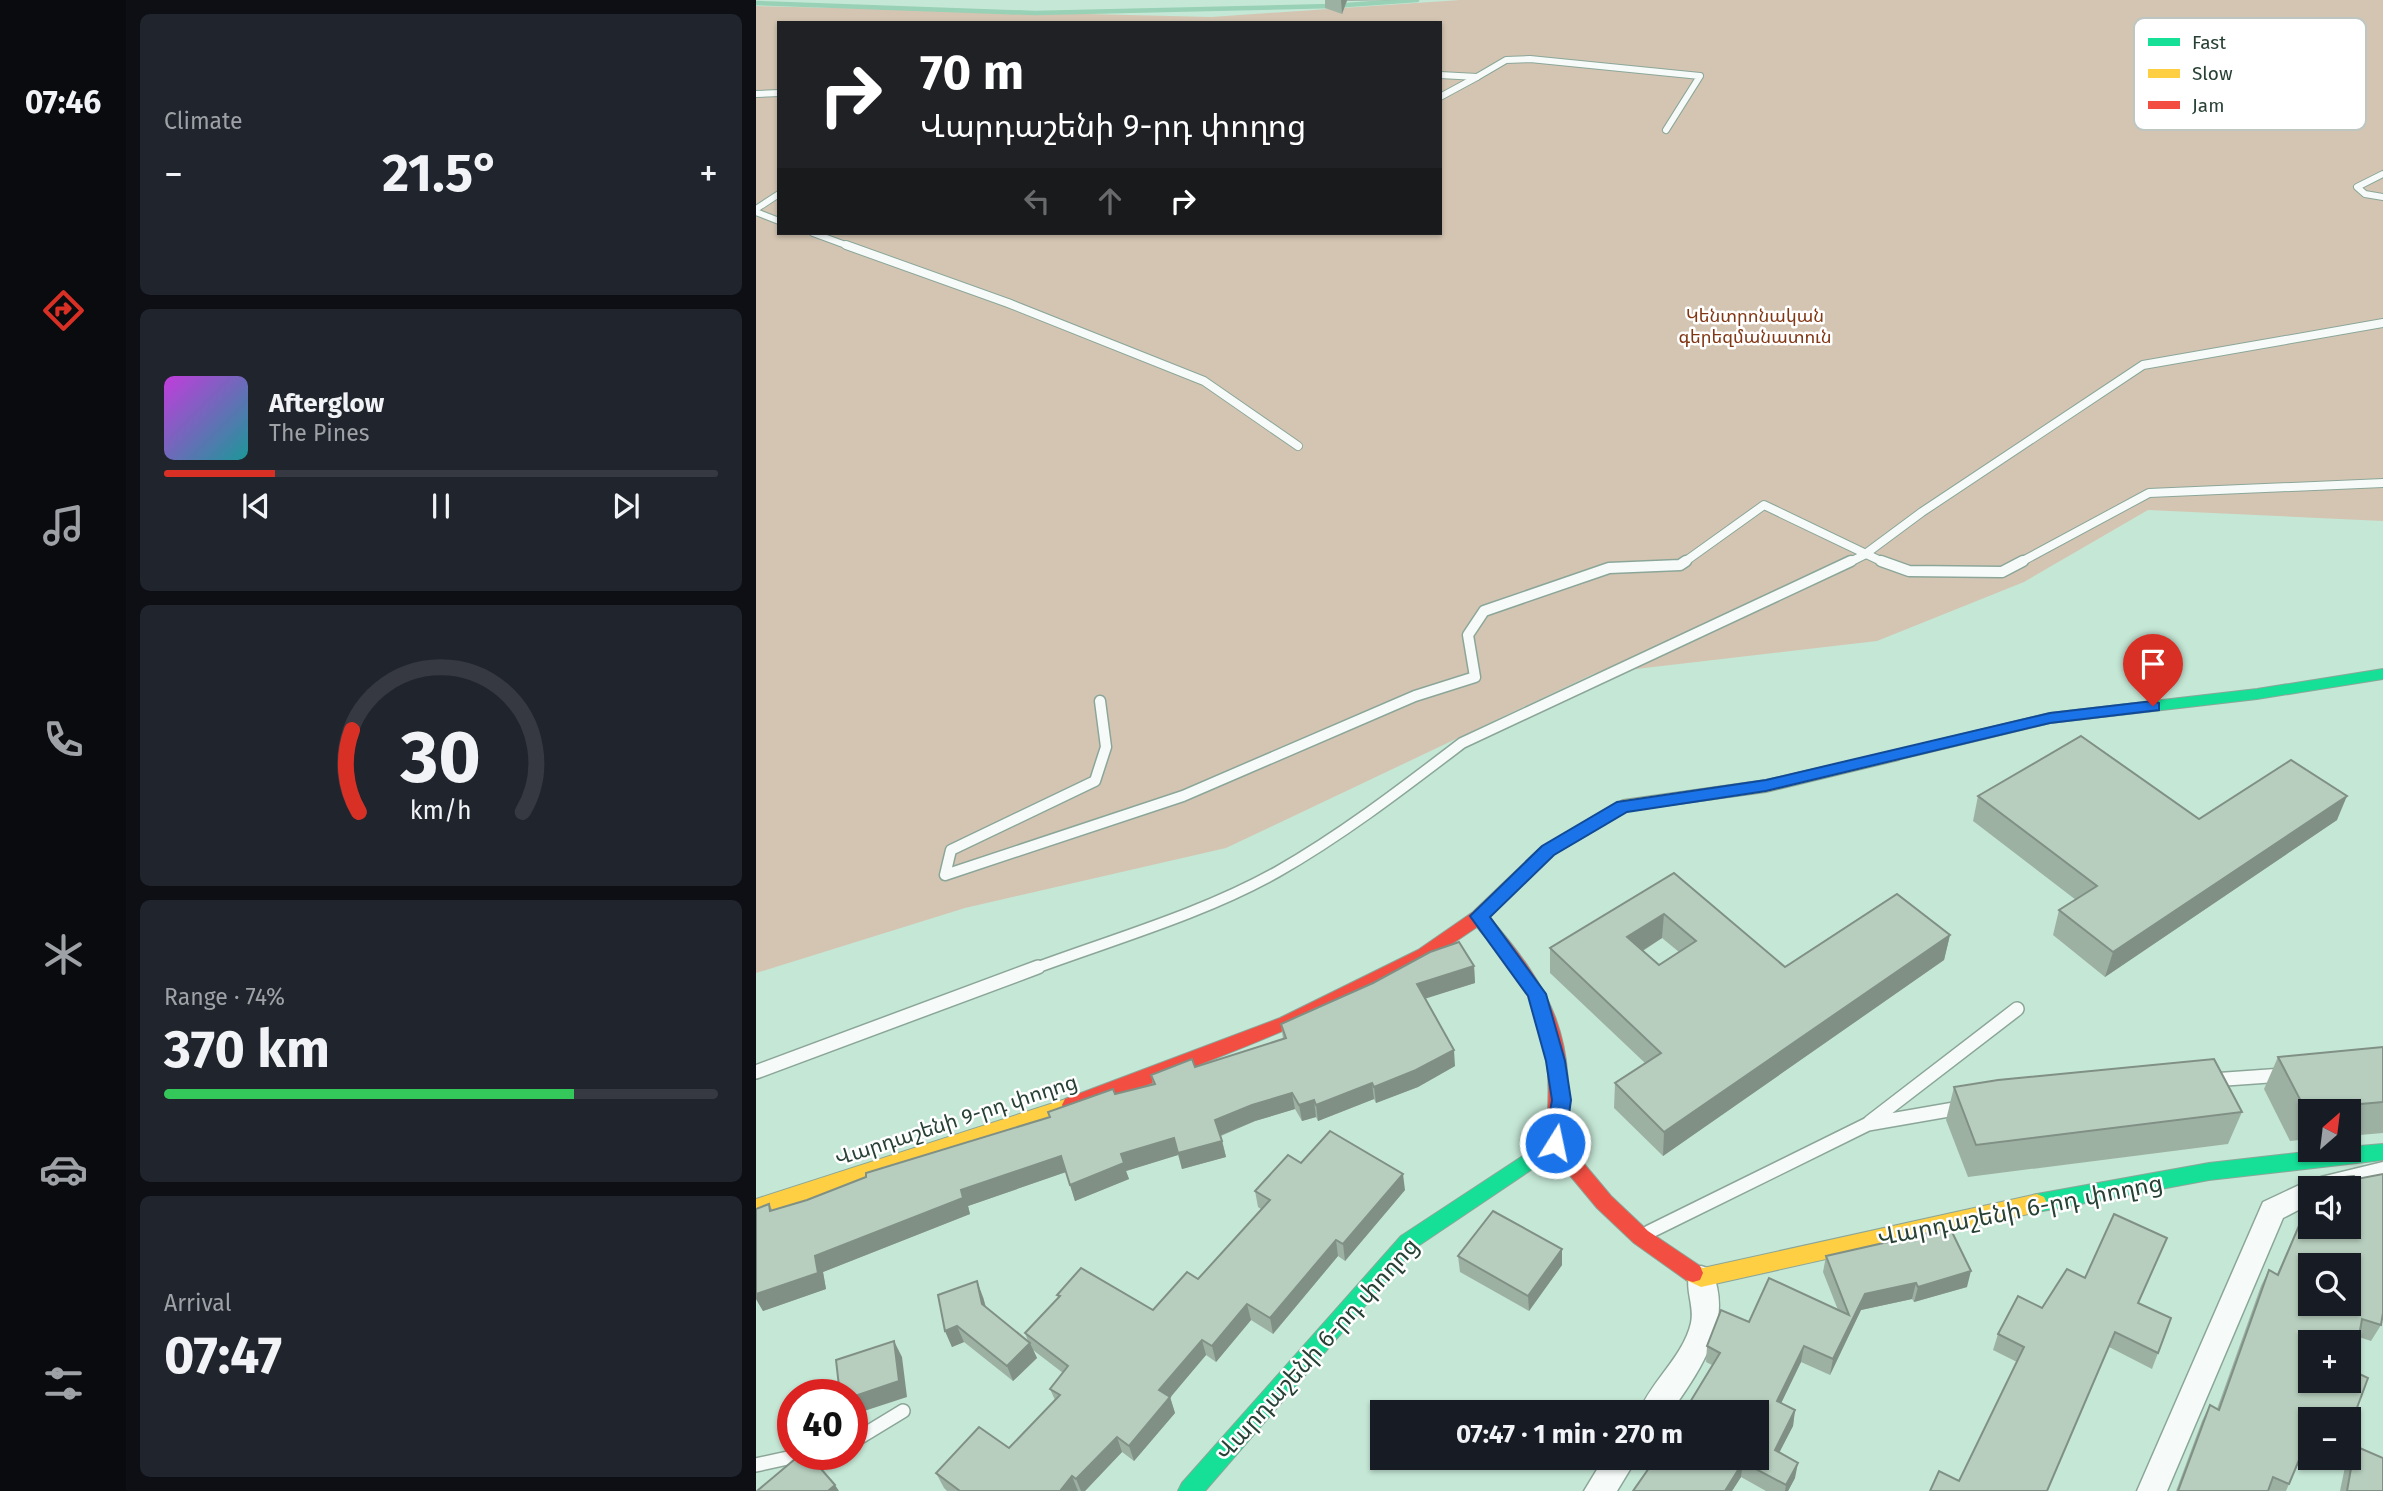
<!DOCTYPE html>
<meta charset="utf-8">
<style>
body{margin:0;font-family:"Fira Sans","Noto Sans Armenian",sans-serif;background:#20242c;color:#f1f3f6;height:100vh;display:flex;flex-direction:column;font-size:26px;white-space:nowrap}
*{box-sizing:border-box;margin:0}
p{font-size:23px;color:#9ea1a6}
.icon{flex:none;width:38px;height:38px;fill:none;stroke:currentColor;stroke-width:2;stroke-linecap:round;stroke-linejoin:round}
.map{position:relative;flex:1;overflow:hidden}
.side{display:flex;flex-direction:column;gap:14px;padding:14px;background:#0d0f14;width:630px}
.side>*{flex:none}
.top-card{position:absolute;left:21px;top:21px;width:665px;height:214px;border-radius:0px;box-shadow:0 2px 5px #0004;background:#202124;color:#fff;overflow:hidden}
.needle{width:46px;rotate:28deg}
.buttons{position:absolute;left:1542px;top:1099px;display:grid;gap:14px}
.buttons a{display:grid;place-items:center;width:63px;height:63px;border-radius:0px;background:#171b24;box-shadow:0 2px 5px #0004;font-size:35px}
.speed{position:absolute;left:21px;top:1379px;display:flex;gap:14px;font-size:35px;font-weight:700;text-align:center}
.speed>*{display:grid;place-content:center;width:91px;height:91px;border-radius:50%;background:#171b24;box-shadow:0 2px 5px #0004;line-height:1}
.speed .limit{border:10px solid #d22;background:#fff;color:#111}
.pin{position:absolute;display:grid;place-items:center;width:60px;height:60px;color:#fff;margin:-72px -30px;border-radius:50% 50% 50% 0;rotate:-45deg;box-shadow:0 0 7px #0007}
.pin .icon{rotate:45deg}
.me{position:absolute;width:77px;margin:-38px;rotate:10deg;stroke-linejoin:round;filter:drop-shadow(0 0 5px #0008)}
.turn{display:flex;align-items:center;gap:24px;height:147px;padding:0 28px;font-size:32px}
.turn .icon{width:91px;height:91px;stroke-width:2.5}
.turn b{display:block;font-size:49px;line-height:60px}
.lanes{display:flex;align-items:center;height:66px;padding:0 28px;background:#0003;justify-content:center;gap:35px;direction:ltr}
.lanes .off{opacity:.35}
.big{font-size:52px;font-weight:700;line-height:1.1}
.side .widget{flex:1;display:flex;flex-direction:column;justify-content:center;gap:10px;min-width:0;padding:0 24px;border-radius:10px;background:#20242c}
.side .dial{align-items:center;gap:0}
.dial svg{height:182px;overflow:visible;fill:none;stroke:#363941;stroke-width:7;stroke-linecap:round;text-anchor:middle}
.dial text{fill:#f1f3f6;stroke:none}
.song{display:flex;align-items:center;gap:21px}
.cover{width:84px;height:84px;border-radius:10px;background:linear-gradient(135deg,hsl(290 70% 55%),hsl(180 70% 35%))}
.played{height:7px;border-radius:4px;background:linear-gradient(90deg,#d93025 20%,#363941 20%)}
.keys{display:flex;justify-content:space-around;direction:ltr}
.heat{display:flex;justify-content:space-between;align-items:center;font-size:38px;direction:ltr}
.charge{height:10px;border-radius:5px;background:linear-gradient(90deg,#34c759 74%,#363941 0)}
.trip{position:absolute;left:614px;top:1400px;width:399px;height:70px;border-radius:0px;background:#171b24;box-shadow:0 2px 5px #0004;font-weight:700;line-height:70px;text-align:center}
main{display:flex;flex:1;min-height:0}
.dock{display:flex;flex-direction:column;width:126px;justify-content:space-around;align-items:center;background:#090b0e;color:#9ea1a6}
.dock .icon{width:49px;height:49px}
.dock .current{color:#d93025}
.dock b{font-size:32px;color:#f1f3f6}
.map>svg:first-child{display:block}
</style>
<main>
<nav class="dock">
<b>07:46</b>
<svg class="icon current" aria-label="directions" viewBox="0 0 24 24"><path d="M12 3l9 9-9 9-9-9zM9 14v-3h6M13 9l2 2-2 2"/></svg>
<svg class="icon" aria-label="music" viewBox="0 0 24 24"><path d="M9 18V5l10-2v13"/><circle cx="6" cy="18" r="3"/><circle cx="16" cy="16" r="3"/></svg>
<svg class="icon" aria-label="phone" viewBox="0 0 24 24"><path d="M5 4h4l2 5-3 2q2 4 5 5l2-3 5 2v4C11 20 4 13 5 4z"/></svg>
<svg class="icon" aria-label="climate" viewBox="0 0 24 24"><path d="M12 3v18M4 7l16 10M4 17L20 7"/></svg>
<svg class="icon" aria-label="car" viewBox="0 0 24 24"><path d="M5 17H2v-5l4-1 3-4h7l3 4 3 1v5h-3M9 17h6M6 11h13"/><circle cx="7" cy="17" r="2"/><circle cx="17" cy="17" r="2"/></svg>
<svg class="icon" aria-label="filters" viewBox="0 0 24 24"><path d="M4 7h16M4 17h16"/><circle cx="9" cy="7" r="2"/><circle cx="15" cy="17" r="2"/></svg>
</nav>
<section class="side">
<div class="widget"><p>Climate</p>
<div class="heat"><a>−</a><b class="big">21.5°</b><a>+</a></div>
</div>
<div class="widget">
<div class="song"><i class="cover"></i><div><b>Afterglow</b><p>The Pines</p></div></div>
<div class="played"></div>
<div class="keys"><svg class="icon" aria-label="previous" viewBox="0 0 24 24"><path d="M18 5L8 12l10 7zM5 5v14"/></svg><svg class="icon" aria-label="pause" viewBox="0 0 24 24"><path d="M8 5v14M16 5v14"/></svg><svg class="icon" aria-label="next" viewBox="0 0 24 24"><path d="M6 5l10 7-10 7zM19 5v14"/></svg></div>
</div>
<div class="widget dial"><svg viewBox="0 0 100 80">
<path d="M14 69A42 42 0 1 1 86 69"/>
<path d="M14 69A42 42 0 0 1 11 33" stroke="#d93025"/>
<text x="50" y="56" font-size="32" font-weight="700">30</text>
<text x="50" y="72" font-size="11">km/h</text>
</svg></div>
<div class="widget"><p>Range · 74%</p><b class="big">370 km</b><div class="charge"></div></div>
<div class="widget"><p>Arrival</p><b class="big">07:47</b></div>
</section>
<div class="map">
<svg width="1627" height="1491" viewBox="0 0 1627 1491">
<rect width="100%" height="100%" fill="#c5e7d6"/>
<path fill="#d4c5b2" fill-rule="evenodd" d="M704,0h923v521l-235,-11 -124,72 -147,59 -284,33 -367,174 -261,60 -209,65v-967l455,11zM23,23h661v210h-661z"/>
<g fill="none" stroke-linecap="round" stroke-linejoin="round">
<path stroke="#98d1b5" stroke-width="4.5" d="M0,3l279,10 297,-7 85,-6"/>
<defs>
<g id="lane-far3">
<path d="M684,75l37,2 29,-17 24,-1 170,17 -34,54"/>
<path d="M0,94l23,-1"/>
<path d="M684,97l37,-20"/>
<path d="M1627,174l-26,13 8,7 18,3"/>
<path d="M0,209l23,-15"/>
<path d="M0,212l23,9"/>
<path d="M57,233l38,14"/>
</g>
<g id="lane-far2">
<path d="M90,245l162,58 196,78 94,65"/>
<path d="M927,563l81,-58 121,58"/>
<path d="M1092,563l16,-8 58,-43 221,-147 240,-42"/>
<path d="M1263,563l130,-70 234,-10"/>
</g>
<g id="lane-far1">
<path d="M1125,561l28,10 93,1 21,-11"/>
<path d="M344,701l6,46 -11,34 -144,69 -6,25 238,-79 232,-100 60,-19 -7,-42 16,-24 125,-43 71,-3 6,-4"/>
<path d="M277,969c81,-30 169,-55 244,-97 65,-37 126,-84 185,-129l389,-182"/>
</g>
<g id="lane">
<path d="M0,1072l282,-105"/>
<path d="M1456,1080l71,-5"/>
<path d="M1114,1122l147,-113"/>
<path d="M893,1232l219,-108 92,-16"/>
<path d="M96,1442l51,-31"/>
<path d="M0,1465l50,-11"/>
</g>
<g id="street">
<path d="M1627,1162v22l-35,8v-4h-38v16l-27,14 -116,273h-30l126,-289 47,-22 8,2 3,-5z"/>
<path d="M945,1266l10,3c24,53 -11,101 -40,143h-32c13,-32 44,-55 52,-89 4,-18 -8,-36 0,-54z"/>
<path d="M848,1458h33l-20,33h-33z"/>
</g>
<g id="fast">
<path d="M1627,669v10l-126,20 -207,24 -157,38 -8,-5 8,-5 157,-38 207,-24z"/>
<path d="M799,1135l7,2 3,6 -3,6 -147,99 -210,243h-27l4,-8 219,-247z"/>
<path d="M1627,1144v16l-174,20 -172,32 -7,-3 -3,-6 3,-6 7,-3 172,-31 114,-13h25v-3z"/>
</g>
<g id="slow">
<path d="M1137,751l6,1 2,4 -2,4 -133,32 -139,19 -27,15 -8,-6 2,-4 29,-16 143,-20z"/>
<path d="M316,1097l7,2 3,6 -3,6 -323,106v-18z"/>
<path d="M1281,1194l7,3 3,6 -3,6 -7,3 -336,75 -15,-7 -3,-7 3,-7 7,-2 10,4z"/>
</g>
<path id="jam" d="M844,814l8,6 -2,4 -53,31 -64,62c65,75 88,123 76,224l46,55 37,35 52,35 3,7 -3,7 -7,2 -7,-2 -52,-37 -37,-35 -49,-59 -3,-6c7,-55 6,-113 -24,-161 -12,-20 -29,-37 -44,-55 -121,84 -262,131 -398,184l-7,2 -7,-2 -3,-6 3,-6 215,-81 138,-68 55,-38 68,-65z"/>
</defs>
<use href="#lane-far3" stroke="#8ba699" stroke-width="8"/>
<use href="#lane-far2" stroke="#8ba699" stroke-width="10"/>
<use href="#lane-far1" stroke="#8ba699" stroke-width="13"/>
<use href="#lane" stroke="#8ba699" stroke-width="16"/>
<use href="#street" stroke="#8ba699" stroke-width="3"/>
<use href="#fast" stroke="#8ba699" stroke-width="2"/>
<use href="#slow" stroke="#8ba699" stroke-width="2"/>
<use href="#jam" stroke="#8ba699" stroke-width="2"/>
<use href="#lane-far3" stroke="#f6fbf9" stroke-width="6"/>
<use href="#lane-far2" stroke="#f6fbf9" stroke-width="8"/>
<use href="#lane-far1" stroke="#f6fbf9" stroke-width="10"/>
<use href="#lane" stroke="#f6fbf9" stroke-width="13"/>
<use href="#street" fill="#f6fbf9" fill-rule="evenodd"/>
<use href="#fast" fill="#16e098" fill-rule="evenodd"/>
<use href="#slow" fill="#ffcf43" fill-rule="evenodd"/>
<use href="#jam" fill="#f24e42" fill-rule="evenodd"/>
</g>
<g fill="#9db1a3" fill-rule="evenodd">
<path d="M569,0h73l-51,1 -5,13 -17,-6z"/>
<path d="M1222,796l221,23 138,1 -232,157 -52,-42 6,-25 17,-10 -103,-79z"/>
<path d="M918,873l111,94 165,-32 -6,25 -281,196 -49,-48 1,-25 30,-20 -95,-90v-25zM906,938l17,14 -20,13 -16,-14z"/>
<path d="M718,966l1,17 -50,15 30,68 -37,21 -42,16 -2,-4 -56,22 -2,-4 -14,4 -7,-12 -40,12 -34,15 5,21 -44,12 -4,-14 -52,16 3,8 -54,22 -9,-29 -98,34 2,8 -147,58 3,17 -63,22 -7,-12v-90l13,-5 4,7 34,-11 243,-82 -2,-6 67,-18 38,-10 -2,-9 44,-8 88,-28 -2,-15z"/>
<path d="M1627,1047v86l-35,3v-25h-38v28l-20,2 -26,-52 14,-32z"/>
<path d="M1198,1087l288,25 -14,32 -260,33 -22,-57z"/>
<path d="M545,1163l104,27 -60,71 -7,-5 -65,78 -22,-14 -35,42 -10,-7 -36,42 5,16 -41,48 -12,-9 -37,39h-138l-3,-3 -8,-15 73,-25 46,-48 -5,-11 13,-16 -30,-23 4,8 -24,23 -49,-39 -12,5 -7,-16 38,-34 3,10 42,34 -3,-8 34,-35 -2,-3 96,15 45,-31 63,-70 -3,-2 -3,-16z"/>
<path d="M1627,1174v139l-2,12 -10,16 -12,-4 -6,34 15,7 -20,54v-13h-38v35l-7,-4 -14,34 -3,7h-110l26,-70 8,-16 7,4 44,-123 8,-16 8,4 33,-75v28h38v-39h-30l3,-4 4,-5 29,-3 3,3zM1554,1265h38v39h-38zM1554,1342h38v39h-38z"/>
<path d="M806,1249v16l-33,46 -69,-39 -2,-16z"/>
<path d="M1404,1254l-22,49 20,50 -6,16 -43,-22 -62,144h-117l29,-10 58,-119 -24,-12 5,-16 44,-26 43,-30z"/>
<path d="M1070,1256l141,31 -53,15 -2,-3 -51,11 -31,65 -29,-13 -20,41 14,7 -2,16 -14,26 16,26 -7,13h-22l-25,-14 -9,14h-99l124,-33 -45,-93 -6,-3 1,-16 42,-24 89,-12 -15,-38z"/>
<path d="M1599,1446l28,45h-43l6,-29z"/>
<path d="M1562,1458h19l-4,7z"/>
</g>
<g fill="#809085">
<path d="M585,0h6l-5,14z"/>
<path d="M1591,796l-10,24 -232,157 8,-25z"/>
<path d="M908,914l-2,24 -36,23 1,-24z"/>
<path d="M1194,935l-6,25 -281,196 1,-24z"/>
<path d="M718,966l1,17 -57,18 -1,-17z"/>
<path d="M698,1050l1,16 -37,21 -42,16 -2,-16z"/>
<path d="M616,1083l2,16 -56,22 -2,-16z"/>
<path d="M536,1093l3,16 -40,12 -36,15 -4,-16 37,-15z"/>
<path d="M558,1100l2,17 -14,4 -3,-16z"/>
<path d="M418,1138l4,17 -52,16 3,8 -54,22 -5,-16 51,-31z"/>
<path d="M466,1141l4,16 -44,12 -4,-16z"/>
<path d="M305,1156l5,16 -98,34 2,8 -147,58 3,17 -63,22 -7,-12v-5l59,-38 146,-66z"/>
<path d="M647,1174l2,16 -60,71 -2,-17z"/>
<path d="M580,1240l2,16 -65,78 -3,-16z"/>
<path d="M806,1249v16l-33,46 -1,-15z"/>
<path d="M1215,1271l-4,16 -53,15 4,-15z"/>
<path d="M221,1281l6,16 6,23 -7,-16z"/>
<path d="M1160,1283l-4,16 -51,11 -31,65 3,-16 32,-65z"/>
<path d="M491,1304l4,16 -35,42 -4,-16z"/>
<path d="M201,1326l7,16 -12,5 -7,-16z"/>
<path d="M446,1340l4,15 -42,50 -5,-15z"/>
<path d="M138,1341l8,16 5,40 -55,18v-18z"/>
<path d="M274,1343l7,15 -24,23 -6,-15z"/>
<path d="M1048,1346l-3,16 -26,54 2,-15z"/>
<path d="M414,1397l5,16 -41,48 -5,-15z"/>
<path d="M1039,1410l-2,16 -20,39 2,-15z"/>
<path d="M361,1437l5,15 -37,39h-4l-5,-12z"/>
<path d="M987,1462l-2,15 -9,14h-7z"/>
<path d="M1042,1463l-3,15 -7,13h-3l1,-6z"/>
<path d="M316,1476l6,15h-18z"/>
<path d="M79,1485l4,6h-11z"/>
</g>
<g fill="#b7cebe" stroke="#809085" stroke-width="2" fill-rule="evenodd">
<path d="M1325,736l118,83 92,-59 56,36 -234,156 -54,-42 38,-24 -119,-90z"/>
<path d="M918,873l111,94 112,-73 53,41 -286,197 -49,-49 46,-30 -111,-105zM908,914l32,27 -37,24 -32,-28z"/>
<path d="M703,942l15,24 -57,18 37,66 -38,20 -42,17 -2,-4 -56,22 -2,-5 -15,5 -7,-12 -40,12 -37,15 7,21 -44,12 -4,-15 -53,16 3,9 -54,22 -9,-29 -100,34 2,8 -148,58 3,17 -62,21v-85l13,-5 1,7 37,-11 59,-23v-4l184,-56 -2,-5 65,-23 2,5 40,-10 -4,-9 41,-16 3,8 91,-29 -5,-14 92,-41 57,-31z"/>
<path d="M1627,1047v55l-78,7 -27,-52z"/>
<path d="M1458,1059l28,53 -266,33 -22,-58 44,-7z"/>
<path d="M574,1131l73,43 -60,70 -7,-4 -66,78 -23,-14 -35,42 -10,-6 -43,50 11,7 -41,49 -12,-9 -41,42 -4,-3 -12,15h-100l-24,-18 43,-46 30,21 51,-53 -10,-6 18,-23 -43,-33 35,-37 -3,-1 24,-27 72,42 34,-38 11,7 72,-79 -15,-9 33,-36 13,8z"/>
<path d="M1627,1174v139l-2,12 -19,-6 -9,52 15,7 -20,54v-13h-38v15l-21,50 -16,-7 -5,14h-90l32,-86 9,5 50,-140 9,5 32,-75v27h38v-39h-28l1,-4 4,-5 29,-3 3,3zM1554,1265h38v39h-38zM1554,1342h38v39h-38z"/>
<path d="M737,1211l69,38 -34,47 -70,-40z"/>
<path d="M1358,1214l53,24 -29,65 33,15 -13,35 -43,-21 -68,159h-117l9,-20 20,10 65,-134 -26,-13 20,-38 24,12 25,-39 18,9z"/>
<path d="M1194,1228l21,43 -53,16 -2,-4 -51,11 -32,65 -29,-13 -27,55 18,9 -20,40 23,13 -12,22 -43,-23 -18,29h-92l23,-33h101v-46h-73l36,-59 -13,-7 14,-36 28,12 20,-44 80,37 -23,-59z"/>
<path d="M221,1281l5,23 48,39 -23,23 -50,-40 -12,5 -7,-36z"/>
<path d="M138,1341l5,40 -47,16v-2h-12l-4,-35z"/>
<path d="M1599,1446l28,12v33h-36z"/>
<path d="M45,1454h7l27,31 -7,6h-71z"/>
</g>
<path fill="#1a73e8" stroke="#114b97" stroke-width="2" d="M1397,701l6,2v7l-109,13 -284,68 -139,21 -73,43 -64,62 56,77 19,67 6,39 -6,43 -3,5h-14l-3,-5 7,-43 -6,-39 -18,-65 -58,-80 72,-70 75,-44 149,-22 284,-67z"/>
<g text-anchor="middle" dominant-baseline="central" stroke-width="5" stroke-linejoin="round" paint-order="stroke">
<g font-size="18" fill="#823714" stroke="#fff">
<text x="999" y="316">Կենտրոնական<tspan x="999" dy="21">գերեզմանատուն</tspan></text>
</g>
<g font-size="21" fill="#284135" stroke="#fff">
<text transform="translate(200 1120) rotate(-18)">Վարդաշենի 9-րդ փողոց</text>
</g>
<g font-size="24" fill="#284135" stroke="#fff">
<text transform="translate(1264 1210) rotate(-11)">Վարդաշենի 6-րդ փողոց</text>
<text transform="translate(561 1349) rotate(-48)">Վարդաշենի 6-րդ փողոց</text>
</g>
</g>
<rect x="1378" y="18" width="232" height="112" rx="10" fill="#fff" stroke="#bec6c2" stroke-width="2"/>
<rect x="1392" y="38" width="32" height="8" fill="#16e098"/>
<rect x="1392" y="69" width="32" height="9" fill="#ffcf43"/>
<rect x="1392" y="101" width="32" height="8" fill="#f24e42"/>
<g font-size="19" fill="#284135">
<text x="1436" y="49">Fast</text>
<text x="1436" y="80">Slow</text>
<text x="1436" y="112">Jam</text>
</g>
</svg>
<div class="buttons">
<a><svg class="needle" viewBox="-14 -14 28 28"><path d="M0-13l5 13h-10z" fill="#e53935"/><path d="M0 13l5-13h-10z" fill="#9ea1a6"/></svg></a>
<a><svg class="icon" aria-label="sound" viewBox="0 0 24 24"><path d="M4 9h4l5-4v14l-5-4H4zM17 9q2 3 0 6"/></svg></a>
<a><svg class="icon" aria-label="search" viewBox="0 0 24 24"><circle cx="10" cy="10" r="6"/><path d="M15 15l6 6"/></svg></a>
<a>+</a>
<a>−</a>
</div>
<div class="speed"><div class="limit">40</div></div>
<div class="pin" style="left:1397px;top:706px;background:#d93025"><svg class="icon" aria-label="arrive" viewBox="0 0 24 24"><path d="M6 21V4h12l-3 4 3 4H6"/></svg></div>
<svg class="me" style="left:799px;top:1143px" viewBox="-20 -20 40 40"><circle r="17" fill="#1a73e8" stroke="#fff" stroke-width="3"/><path d="M0-11L8 9 0 5-8 9z" fill="#fff"/></svg>
<div class="trip">07:47 · 1 min · 270 m</div>
<div class="top-card">
<div class="turn"><svg class="icon" aria-label="right" viewBox="0 0 24 24"><path d="M7 20v-9h11M14 6l5 5-5 5"/></svg><div><b>70 m</b>Վարդաշենի 9-րդ փողոց</div></div>
<div class="lanes"><svg class="icon off" aria-label="left" viewBox="0 0 24 24"><path d="M17 20v-9H6M10 6l-5 5 5 5"/></svg><svg class="icon off" aria-label="ahead" viewBox="0 0 24 24"><path d="M12 20V5M6 11l6-6 6 6"/></svg><svg class="icon" aria-label="right" viewBox="0 0 24 24"><path d="M7 20v-9h11M14 6l5 5-5 5"/></svg></div>
</div>
</div>
</main>
